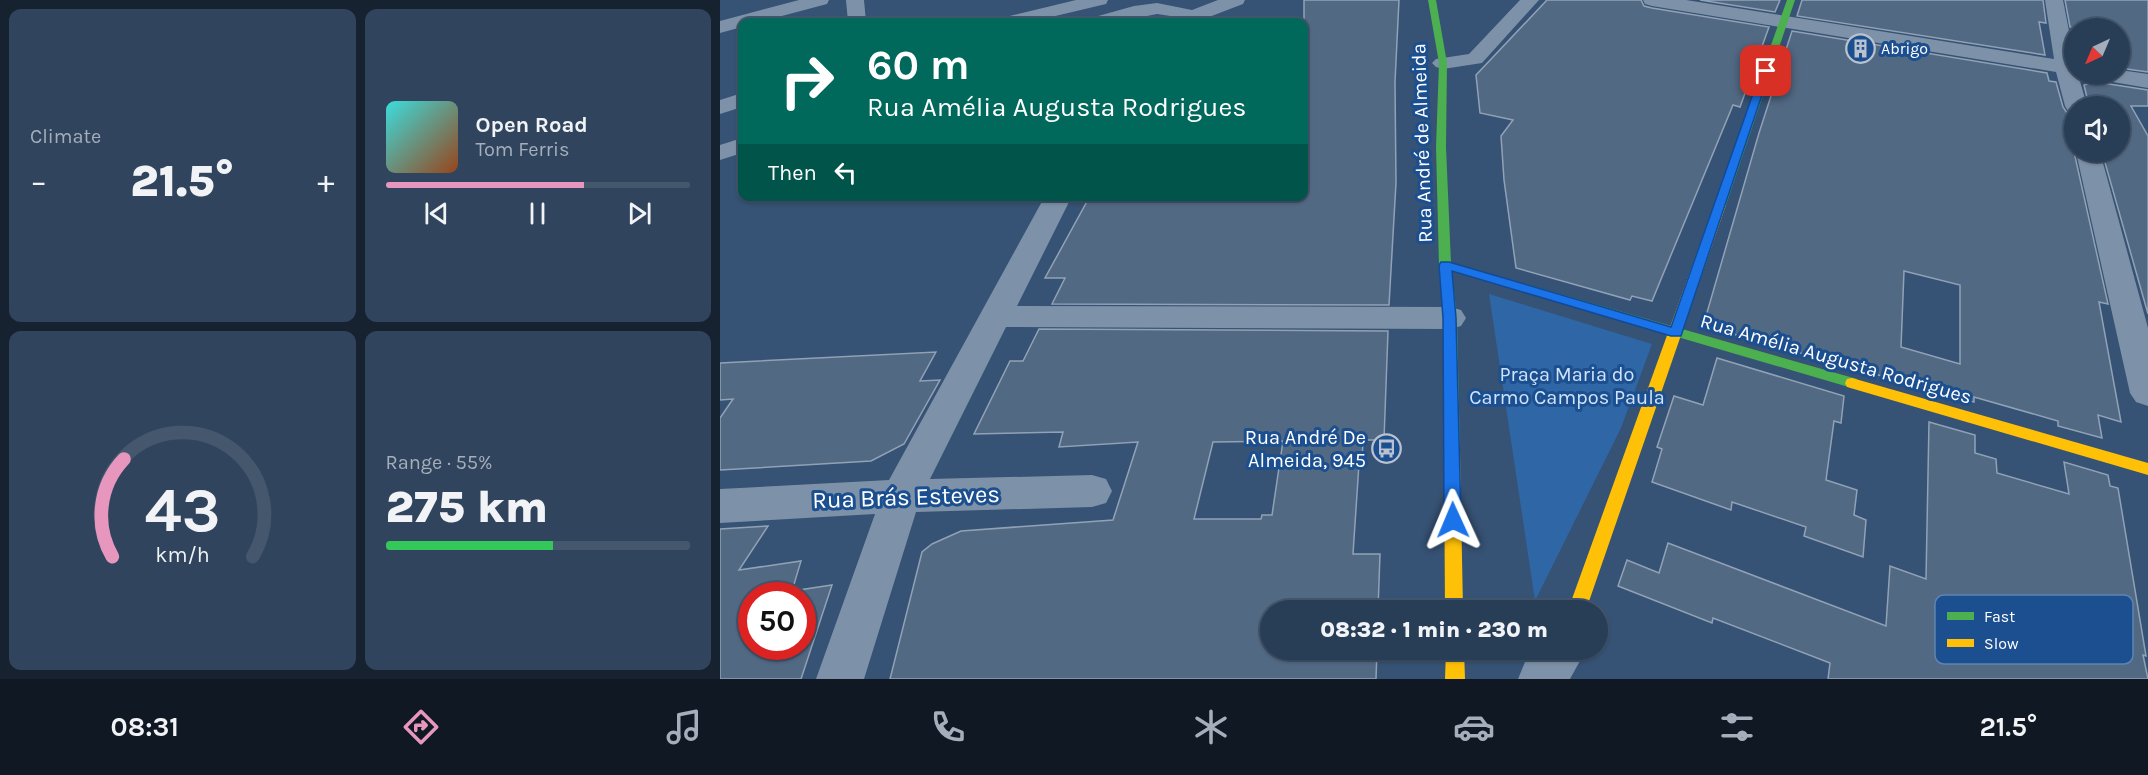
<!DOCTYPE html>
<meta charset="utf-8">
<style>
body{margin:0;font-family:Karla,sans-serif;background:#30455d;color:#f1f3f6;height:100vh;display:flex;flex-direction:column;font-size:22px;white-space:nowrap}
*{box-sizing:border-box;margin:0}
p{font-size:20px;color:#a5aeba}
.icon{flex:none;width:33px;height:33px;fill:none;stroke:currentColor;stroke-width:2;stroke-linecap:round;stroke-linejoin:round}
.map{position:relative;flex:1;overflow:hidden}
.side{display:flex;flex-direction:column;gap:9px;padding:9px;background:#162230;width:720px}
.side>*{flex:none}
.banner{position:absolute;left:18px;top:18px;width:570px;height:183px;border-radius:12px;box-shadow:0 2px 4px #0004,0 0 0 2px #44576d;background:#00695c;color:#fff;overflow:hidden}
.needle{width:39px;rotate:224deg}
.fabs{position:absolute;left:1344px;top:18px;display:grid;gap:12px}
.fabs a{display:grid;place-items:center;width:66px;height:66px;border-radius:50%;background:#283e57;box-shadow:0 2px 4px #0004,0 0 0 2px #44576d;font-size:30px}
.speed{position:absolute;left:18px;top:582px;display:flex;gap:12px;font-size:30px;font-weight:700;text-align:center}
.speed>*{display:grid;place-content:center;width:78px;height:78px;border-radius:50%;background:#283e57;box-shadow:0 2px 4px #0004,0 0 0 2px #44576d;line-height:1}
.speed .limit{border:9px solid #d22;background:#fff;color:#111}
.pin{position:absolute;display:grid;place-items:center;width:51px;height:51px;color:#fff;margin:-26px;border-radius:12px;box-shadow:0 3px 9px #0006}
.me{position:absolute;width:66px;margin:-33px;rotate:359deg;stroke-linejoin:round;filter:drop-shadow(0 0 4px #0008)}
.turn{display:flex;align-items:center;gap:21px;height:126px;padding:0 30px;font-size:27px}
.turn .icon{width:78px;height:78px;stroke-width:2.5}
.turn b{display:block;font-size:42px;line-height:51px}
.then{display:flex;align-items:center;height:57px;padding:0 30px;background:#0003;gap:12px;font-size:22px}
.big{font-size:45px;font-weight:800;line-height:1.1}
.side .widget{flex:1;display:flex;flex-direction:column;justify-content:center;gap:9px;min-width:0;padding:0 21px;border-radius:12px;background:#30455d}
.side .dial{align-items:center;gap:0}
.dial svg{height:156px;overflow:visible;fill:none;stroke:#44576d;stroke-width:7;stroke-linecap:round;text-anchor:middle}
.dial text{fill:#f1f3f6;stroke:none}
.song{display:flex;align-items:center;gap:18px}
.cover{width:72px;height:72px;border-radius:9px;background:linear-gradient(135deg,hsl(180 70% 55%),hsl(20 70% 35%))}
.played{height:6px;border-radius:3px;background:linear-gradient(90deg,#e797bd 65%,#44576d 65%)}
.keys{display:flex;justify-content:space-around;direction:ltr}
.heat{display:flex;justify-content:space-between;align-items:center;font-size:33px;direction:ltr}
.charge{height:9px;border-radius:4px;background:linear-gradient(90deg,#34c759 55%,#44576d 0)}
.side .tiles{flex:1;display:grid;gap:9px;grid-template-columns:repeat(2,1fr)}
.trip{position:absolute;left:540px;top:600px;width:348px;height:60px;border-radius:30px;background:#283e57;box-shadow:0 2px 4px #0004,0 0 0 2px #44576d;font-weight:800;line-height:60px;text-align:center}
.tabs{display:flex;height:96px;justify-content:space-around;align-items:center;background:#101923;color:#a5aeba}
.tabs .icon{width:42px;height:42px}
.tabs .current{color:#e797bd}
.tabs b{font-size:27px;color:#f1f3f6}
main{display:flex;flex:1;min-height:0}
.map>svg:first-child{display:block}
</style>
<main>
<section class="side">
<div class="tiles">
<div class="widget"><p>Climate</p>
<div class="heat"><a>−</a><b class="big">21.5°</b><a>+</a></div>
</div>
<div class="widget">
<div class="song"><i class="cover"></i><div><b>Open Road</b><p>Tom Ferris</p></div></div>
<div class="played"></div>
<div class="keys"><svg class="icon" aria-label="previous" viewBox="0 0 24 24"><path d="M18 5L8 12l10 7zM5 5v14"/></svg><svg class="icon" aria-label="pause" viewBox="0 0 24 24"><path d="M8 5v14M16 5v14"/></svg><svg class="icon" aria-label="next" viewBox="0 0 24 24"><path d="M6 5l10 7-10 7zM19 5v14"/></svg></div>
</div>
<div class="widget dial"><svg viewBox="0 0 100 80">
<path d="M14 69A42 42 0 1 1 86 69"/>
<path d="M14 69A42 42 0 0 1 20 19" stroke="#e797bd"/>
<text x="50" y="56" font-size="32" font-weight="700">43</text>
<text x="50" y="72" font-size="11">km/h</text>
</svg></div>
<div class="widget"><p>Range · 55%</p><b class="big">275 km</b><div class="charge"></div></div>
</div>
</section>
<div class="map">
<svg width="1428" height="679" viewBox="0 0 1428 679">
<rect width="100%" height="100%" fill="#365274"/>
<path fill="#2f66a5" d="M769,294l163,50 -31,84 -86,173z"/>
<g fill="#526984" stroke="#92a2b6" stroke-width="1.5" fill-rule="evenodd">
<path d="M584,0h95l-4,82 1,101 -7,122 -337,-1 13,-26h-20l45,-82h214z"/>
<path d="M827,0h94l3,6 8,2 117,19 -29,80 -7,-2 -81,196 -20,-5 -2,4 -114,-32 -12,-88 -3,-44 12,-16 -33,-7 -4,-38z"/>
<path d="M980,0h80l-5,12z"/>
<path d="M1082,0h241l3,23 -7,-1 6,33 -248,-39z"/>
<path d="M1345,0h83v72l-28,-4v-40l-50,-1z"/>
<path d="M1072,31l255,42 2,8 7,1 7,25 4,6 7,2v37l34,152 -9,-2 22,120 -23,-7 4,23 -44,-12v-5l-84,-24v5l-266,-75 -4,-4 55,-190zM1184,271l56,14v79l-59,-17z"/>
<path d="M1376,82l52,8v16h-17l17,30v178l-46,-162h18v-46h-31l-5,-21z"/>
<path d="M319,329l349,2 -4,109h-21l-1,24h-3l-6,90h27l-2,56h-108v40h107l-1,29h-486l32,-127 10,-8 29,-13 152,-11 25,-78 -79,5 4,-15 -89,2 36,-73h13zM563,441l-11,74h-10l-1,4h-67l19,-77z"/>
<path d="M216,352l-16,29 20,-1 -36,64 -33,17 -151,9v-52l13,-19 -13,1v-37z"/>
<path d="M997,358l127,38 -3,27 -7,-2 -8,59 31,10 -3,25 12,5 -3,37 -59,-21 2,-9 -74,-25 -1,8 -79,-28 10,-33 -5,-2 17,-51 29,9z"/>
<path d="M1209,422l46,13v18l21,6 1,14 72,21 -5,-32 44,13 2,11 8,2 28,168 -3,-1 5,24h-320l2,-16 -117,-45 -1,5 -94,-37 9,-26 32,13 9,-30 218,83 4,-60 36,13z"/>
<path d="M48,526l-29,44 62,-9 -9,30 40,-6 -31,94h-81v-150zM32,596h50v50h-50z"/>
</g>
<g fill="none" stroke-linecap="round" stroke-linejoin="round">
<g fill="#7d92a8" fill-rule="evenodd">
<path d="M79,0h30l-2,4 -68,18h-17v5l-22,6v-12z"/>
<path d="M126,0h18l2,22h-18z"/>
<path d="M356,0h32l-2,4 -76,18h-32l3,-4z"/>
<path d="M498,0h27l-2,4 -47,18h-23l4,-5 -20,-3 -40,8h-29l3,-4 43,-12 23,-3 35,7z"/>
<path d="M800,0h19l-57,63 -39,6 -7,-2 -4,-4 4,-4 33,-5z"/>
<path d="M923,0h43l368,59 -9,-59h18l11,57v17h8h-4l9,32h-13v7l-6,-2 -3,-5 -9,-34 -404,-66 -7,-2z"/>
<path d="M1400,70l28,4v14l-47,-8 -8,-1 -3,-5h30z"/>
<path d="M22,93v14l-22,7v-14z"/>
<path d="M22,138v15l-22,7v-15z"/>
<path d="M1356,152h24l48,176v78l-12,-4 -6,-9z"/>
<path d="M325,196h27l-55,110 433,1 11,3 5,8 -5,8 -11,3 -444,-2 -76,152 162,-4 14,4 6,12 -6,12 -14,4 -176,5 -52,167h-48l59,-165 -155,9v-34l169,-9z"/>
<path d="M815,650h51l-16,29h-52l7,-17z"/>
</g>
<g fill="#4caf50" fill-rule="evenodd">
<path d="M708,0h8l11,63 -1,84 5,116 406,116 2,4 -2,4 -5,1 -400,-117 5,47 3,134 -3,4 -5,2 -5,-2 -3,-4 -1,-134 -4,-53 -3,-118 3,-84z"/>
<path d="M1067,0h8l-69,205 -6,3 -4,-1 -2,-2z"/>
</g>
<g fill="#ffc107" fill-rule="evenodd">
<path d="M1000,202l6,3 -140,405h-18l146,-405z"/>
<path d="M1132,378l296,85v12l-301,-88 -2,-4 2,-4z"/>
<path d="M732,446l5,2 3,4 3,158h-18l-1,-158 3,-4z"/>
<path d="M726,650h18l1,29h-20z"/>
</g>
</g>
<path fill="#1a73e8" stroke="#114b97" stroke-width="1.5" d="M1046,68l4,3 -89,265h-10l-219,-65 4,47 5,202 -2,5 -6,3 -6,-3 -3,-5 -1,-202 -4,-53 2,-3h8l222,65 90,-256z"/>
<defs>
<symbol id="building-ring" viewBox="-11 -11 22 22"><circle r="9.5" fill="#1b4f8f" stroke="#b9c2ce" stroke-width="1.5"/><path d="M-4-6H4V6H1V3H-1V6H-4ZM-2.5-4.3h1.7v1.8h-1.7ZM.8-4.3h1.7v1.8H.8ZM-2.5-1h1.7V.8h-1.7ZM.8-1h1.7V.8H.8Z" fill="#b9c2ce"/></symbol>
<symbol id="bus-ring" viewBox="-11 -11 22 22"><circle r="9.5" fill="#1b4f8f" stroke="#b9c2ce" stroke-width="1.5"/><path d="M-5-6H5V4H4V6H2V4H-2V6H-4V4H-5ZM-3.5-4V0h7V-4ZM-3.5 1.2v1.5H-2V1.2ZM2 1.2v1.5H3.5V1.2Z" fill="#b9c2ce"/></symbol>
</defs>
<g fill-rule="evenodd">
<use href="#building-ring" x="1124" y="32" width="33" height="33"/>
<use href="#bus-ring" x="650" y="432" width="33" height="33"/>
</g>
<g text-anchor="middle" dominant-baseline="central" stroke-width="6" stroke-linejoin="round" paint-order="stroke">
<g font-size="16" fill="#fff" stroke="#1b4f8f" text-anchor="start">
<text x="1161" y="48">Abrigo</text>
</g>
<g font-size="20" fill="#fff" stroke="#1b4f8f">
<text transform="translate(702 143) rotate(-92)">Rua André de Almeida</text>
<text transform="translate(1116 359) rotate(16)">Rua Amélia Augusta Rodrigues</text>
</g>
<g font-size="20" fill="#cfe3fa" stroke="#1b4f8f">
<text x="847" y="374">Praça Maria do<tspan x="847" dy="23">Carmo Campos Paula</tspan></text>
</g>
<g font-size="20" fill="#fff" stroke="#1b4f8f" text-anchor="end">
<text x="646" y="437">Rua André De<tspan x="646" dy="23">Almeida, 945</tspan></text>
</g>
<g font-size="24" fill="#fff" stroke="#1b4f8f">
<text transform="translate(186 497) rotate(-2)">Rua Brás Esteves</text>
</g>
</g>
<rect x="1215" y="595" width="198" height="69" rx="9" fill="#1b4f8f" stroke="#5f84b1" stroke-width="1.5"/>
<rect x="1227" y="612" width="27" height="8" fill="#4caf50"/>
<rect x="1227" y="639" width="27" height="8" fill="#ffc107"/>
<g font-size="16" fill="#fff">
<text x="1264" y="622">Fast</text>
<text x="1264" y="649">Slow</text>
</g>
</svg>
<div class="fabs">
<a><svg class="needle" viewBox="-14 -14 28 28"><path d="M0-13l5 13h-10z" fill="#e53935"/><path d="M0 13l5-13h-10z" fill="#a5aeba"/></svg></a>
<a><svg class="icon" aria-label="sound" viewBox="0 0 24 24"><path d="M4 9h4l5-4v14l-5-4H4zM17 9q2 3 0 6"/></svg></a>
</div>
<div class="speed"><div class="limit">50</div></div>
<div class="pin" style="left:1046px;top:71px;background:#d93025"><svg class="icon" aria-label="arrive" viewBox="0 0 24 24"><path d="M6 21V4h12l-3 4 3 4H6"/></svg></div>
<svg class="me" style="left:733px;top:520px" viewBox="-20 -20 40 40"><path d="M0-17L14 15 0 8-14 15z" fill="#1a73e8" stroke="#fff" stroke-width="4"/></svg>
<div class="trip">08:32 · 1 min · 230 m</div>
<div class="banner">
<div class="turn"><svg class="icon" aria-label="right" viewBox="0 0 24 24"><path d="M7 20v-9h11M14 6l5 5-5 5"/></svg><div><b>60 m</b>Rua Amélia Augusta Rodrigues</div></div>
<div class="then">Then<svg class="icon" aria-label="left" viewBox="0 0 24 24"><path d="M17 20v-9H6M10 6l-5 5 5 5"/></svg></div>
</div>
</div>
</main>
<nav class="tabs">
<b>08:31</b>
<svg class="icon current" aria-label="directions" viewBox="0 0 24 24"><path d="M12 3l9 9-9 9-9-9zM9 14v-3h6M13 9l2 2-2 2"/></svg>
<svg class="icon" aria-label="music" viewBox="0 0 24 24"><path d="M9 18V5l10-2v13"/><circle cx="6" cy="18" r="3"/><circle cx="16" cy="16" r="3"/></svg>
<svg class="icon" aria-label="phone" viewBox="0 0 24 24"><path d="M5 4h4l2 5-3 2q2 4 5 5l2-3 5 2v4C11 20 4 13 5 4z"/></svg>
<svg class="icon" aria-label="climate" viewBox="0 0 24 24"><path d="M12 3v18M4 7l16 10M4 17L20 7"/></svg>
<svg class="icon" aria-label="car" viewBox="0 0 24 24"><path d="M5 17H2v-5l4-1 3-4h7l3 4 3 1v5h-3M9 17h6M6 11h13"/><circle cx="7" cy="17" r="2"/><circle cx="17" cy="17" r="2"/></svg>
<svg class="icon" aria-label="filters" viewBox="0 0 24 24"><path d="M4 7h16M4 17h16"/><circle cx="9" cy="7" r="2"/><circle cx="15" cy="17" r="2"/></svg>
<b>21.5°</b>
</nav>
